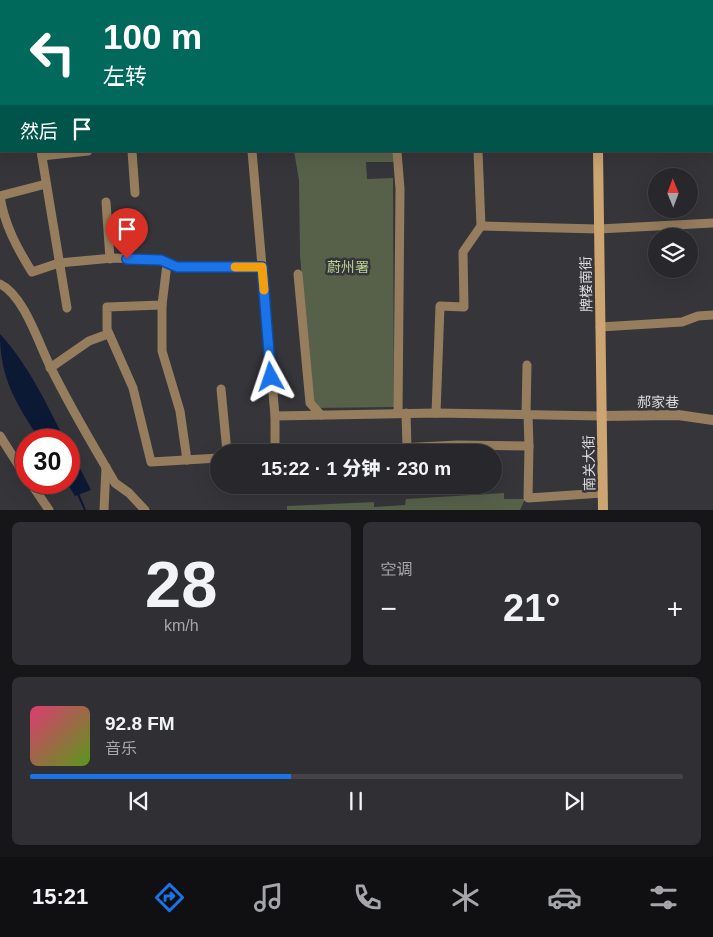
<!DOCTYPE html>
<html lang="zh">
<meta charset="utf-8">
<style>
body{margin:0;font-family:Arial,"Noto Sans SC",sans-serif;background:#303034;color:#f1f3f6;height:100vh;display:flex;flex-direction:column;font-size:19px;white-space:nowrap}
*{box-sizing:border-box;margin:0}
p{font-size:16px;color:#a5a6a9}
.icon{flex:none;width:28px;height:28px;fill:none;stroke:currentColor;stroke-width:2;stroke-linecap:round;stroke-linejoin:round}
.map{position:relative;height:510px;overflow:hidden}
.drawer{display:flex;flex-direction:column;gap:12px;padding:12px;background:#161618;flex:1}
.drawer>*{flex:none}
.hud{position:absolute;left:0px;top:0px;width:714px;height:152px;box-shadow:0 5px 20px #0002,0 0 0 1px #444448;background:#00695c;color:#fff;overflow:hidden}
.needle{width:32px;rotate:359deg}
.tools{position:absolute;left:648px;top:168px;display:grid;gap:10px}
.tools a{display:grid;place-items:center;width:50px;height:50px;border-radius:50%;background:#28282c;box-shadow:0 5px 20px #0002,0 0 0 1px #444448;font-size:25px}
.speed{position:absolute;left:15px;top:429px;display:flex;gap:10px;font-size:25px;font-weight:700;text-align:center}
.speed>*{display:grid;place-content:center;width:65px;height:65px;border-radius:50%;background:#28282c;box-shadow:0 5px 20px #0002,0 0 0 1px #444448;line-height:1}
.speed .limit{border:8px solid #d22;background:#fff;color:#111}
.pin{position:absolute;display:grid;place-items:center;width:42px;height:42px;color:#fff;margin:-51px -21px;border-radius:50% 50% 50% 0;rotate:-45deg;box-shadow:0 0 5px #0007}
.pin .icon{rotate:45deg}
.me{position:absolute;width:55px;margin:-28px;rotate:355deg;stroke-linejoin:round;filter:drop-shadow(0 0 4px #0008)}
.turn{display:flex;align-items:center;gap:18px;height:105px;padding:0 20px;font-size:22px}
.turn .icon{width:65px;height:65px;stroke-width:2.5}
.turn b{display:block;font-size:35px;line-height:42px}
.then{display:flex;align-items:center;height:48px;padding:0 20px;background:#0003;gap:10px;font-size:19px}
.big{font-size:38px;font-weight:800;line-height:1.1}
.drawer .tile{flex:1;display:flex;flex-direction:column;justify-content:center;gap:8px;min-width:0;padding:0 18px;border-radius:8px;background:#303034}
.drawer .dial{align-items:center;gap:0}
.dial b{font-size:65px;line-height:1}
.song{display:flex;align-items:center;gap:15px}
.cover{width:60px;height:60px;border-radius:8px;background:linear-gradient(135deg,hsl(340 70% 55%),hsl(90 70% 35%))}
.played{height:5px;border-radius:2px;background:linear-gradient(90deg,#1a73e8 40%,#444448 40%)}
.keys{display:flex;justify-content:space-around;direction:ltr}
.heat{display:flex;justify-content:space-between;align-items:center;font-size:28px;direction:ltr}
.drawer .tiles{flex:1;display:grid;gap:12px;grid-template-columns:1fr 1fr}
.tile:last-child{grid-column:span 2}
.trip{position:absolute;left:210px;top:444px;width:292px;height:50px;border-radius:25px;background:#28282c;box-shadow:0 5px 20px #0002,0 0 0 1px #444448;font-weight:800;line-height:50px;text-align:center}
.tabs{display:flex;height:80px;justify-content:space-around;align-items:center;background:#101012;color:#a5a6a9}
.tabs .icon{width:35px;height:35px}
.tabs .active{color:#1a73e8}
.tabs b{font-size:22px;color:#f1f3f6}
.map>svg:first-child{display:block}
</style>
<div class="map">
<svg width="713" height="510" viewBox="0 0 713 510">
<rect width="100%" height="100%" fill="#35353a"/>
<g fill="#57614a">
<path d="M294,151h99l1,11h-28l1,17 26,-1 1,229 -81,1 -13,-153 -1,-75z"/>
<path d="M504,493v6h21l-5,11h-233v-4l87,-4v5l31,-2 1,-6z"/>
</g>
<g fill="#0b1935">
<path d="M0,334c28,30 46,69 65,106h-25c-24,-37 -40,-61 -40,-106z"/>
<path d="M69,447l22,43 -16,6 -8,-13 2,-1z"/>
</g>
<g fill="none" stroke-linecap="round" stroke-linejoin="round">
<path stroke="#0b1935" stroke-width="2" d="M78,494l7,16"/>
<g stroke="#967d5e" stroke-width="9">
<path d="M147,0v1"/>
<path d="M237,0v1"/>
<path d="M271,0v1"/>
<path d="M288,0v1"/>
<path d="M305,0v1"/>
<path d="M321,0v1"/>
<path d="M346,0l1,1"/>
<path d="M34,1v-1"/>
<path d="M98,1v-1"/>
<path d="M680,1v-1"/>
<path d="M41,151l26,157"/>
<path d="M132,151l3,42"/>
<path d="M252,151l23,265v36"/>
<path d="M397,151l3,38 -2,224"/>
<path d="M42,156l46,-5"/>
<path d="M46,184l-46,12c4,28 17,52 32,76l27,-9 54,-5 48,2 16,7h85"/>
<path d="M106,202l4,57"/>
<path d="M481,226l118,3 114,-6"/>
<path d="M167,264l-5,41 -55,2v22l26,59 18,74 68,-4"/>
<path d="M298,274l12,129 11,12"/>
<path d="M0,284c24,11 39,61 51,84 19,39 42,77 64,115l14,10 16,17"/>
<path d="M162,305v46l18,60 7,49"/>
<path d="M600,327l82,-5 16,-6 15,-1"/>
<path d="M50,368l39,-27 19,-7"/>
<path d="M221,389l6,63"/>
<path d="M406,413l1,35"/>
<path d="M436,413l4,-107 24,1 -1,-55 18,-26 -3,-75"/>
<path d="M526,415l1,-50"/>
<path d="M275,416l161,-3 166,3"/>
<path d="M0,436l26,41"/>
<path d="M529,446l-1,52 75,-5"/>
<path d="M324,452l133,-7 72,1 -1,-31"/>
<path d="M30,482l19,28"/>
<path d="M104,510l2,-43"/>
</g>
<g stroke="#967d5e" stroke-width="10">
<path d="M712,33h1"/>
<path d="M602,416l76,-1 35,5"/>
</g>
<g stroke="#cca572" stroke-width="10">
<path d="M596,0v1"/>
<path d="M0,30h1"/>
<path d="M598,151l5,359"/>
</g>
</g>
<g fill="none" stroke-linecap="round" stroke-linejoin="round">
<defs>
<path id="route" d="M127,259l34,1 16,7h85l9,110"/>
</defs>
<use href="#route" stroke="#114b97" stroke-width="12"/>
<use href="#route" stroke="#1a73e8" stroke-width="9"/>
<path stroke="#f59e0b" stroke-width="9" d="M235,267h27l2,23"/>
</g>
<g text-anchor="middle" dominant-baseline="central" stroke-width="5" stroke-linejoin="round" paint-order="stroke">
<g font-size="14" fill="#b9d393" stroke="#35353a">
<text x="348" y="267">蔚州署</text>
</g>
<g font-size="14" fill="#dddde0" stroke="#35353a">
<text transform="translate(586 284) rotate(-91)">牌楼南街</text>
<text transform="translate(658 402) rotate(1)">郝家巷</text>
<text transform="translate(589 463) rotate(-91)">南关大街</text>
</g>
</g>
</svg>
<div class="tools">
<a><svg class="needle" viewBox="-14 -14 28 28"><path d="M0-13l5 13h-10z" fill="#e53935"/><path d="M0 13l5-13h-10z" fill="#a5a6a9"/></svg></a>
<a><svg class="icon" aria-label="layers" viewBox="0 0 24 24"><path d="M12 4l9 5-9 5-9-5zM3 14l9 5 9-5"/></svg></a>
</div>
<div class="speed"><div class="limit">30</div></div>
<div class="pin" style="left:127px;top:259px;background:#d93025"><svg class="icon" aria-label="arrive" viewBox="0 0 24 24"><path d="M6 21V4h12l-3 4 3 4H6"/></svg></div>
<svg class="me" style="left:271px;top:377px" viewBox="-20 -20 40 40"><path d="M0-17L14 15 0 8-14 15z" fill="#1a73e8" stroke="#fff" stroke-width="4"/></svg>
<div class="trip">15:22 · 1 分钟 · 230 m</div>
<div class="hud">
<div class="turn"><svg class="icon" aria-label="left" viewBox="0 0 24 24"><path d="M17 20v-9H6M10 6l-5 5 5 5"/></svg><div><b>100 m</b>左转</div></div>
<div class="then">然后<svg class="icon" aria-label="arrive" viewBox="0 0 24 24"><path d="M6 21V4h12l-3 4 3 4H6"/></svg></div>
</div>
</div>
<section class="drawer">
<div class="tiles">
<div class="tile dial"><b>28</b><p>km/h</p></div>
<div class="tile"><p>空调</p>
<div class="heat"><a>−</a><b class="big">21°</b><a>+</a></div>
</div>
<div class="tile">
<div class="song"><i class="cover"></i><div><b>92.8 FM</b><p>音乐</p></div></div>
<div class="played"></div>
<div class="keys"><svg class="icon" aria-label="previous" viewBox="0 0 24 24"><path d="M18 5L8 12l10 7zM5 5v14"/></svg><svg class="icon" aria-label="pause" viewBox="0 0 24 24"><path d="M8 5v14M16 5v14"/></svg><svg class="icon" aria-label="next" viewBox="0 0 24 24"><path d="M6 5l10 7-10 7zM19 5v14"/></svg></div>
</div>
</div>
</section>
<nav class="tabs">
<b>15:21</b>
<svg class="icon active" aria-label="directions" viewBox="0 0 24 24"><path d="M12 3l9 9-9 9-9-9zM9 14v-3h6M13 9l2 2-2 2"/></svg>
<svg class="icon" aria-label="music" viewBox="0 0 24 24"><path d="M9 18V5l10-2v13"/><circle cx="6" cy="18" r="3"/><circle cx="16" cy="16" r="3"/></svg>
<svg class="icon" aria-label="phone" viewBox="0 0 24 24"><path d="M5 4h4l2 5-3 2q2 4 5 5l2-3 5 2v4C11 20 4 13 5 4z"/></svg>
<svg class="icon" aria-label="climate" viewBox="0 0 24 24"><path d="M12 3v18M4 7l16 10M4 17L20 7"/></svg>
<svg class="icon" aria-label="car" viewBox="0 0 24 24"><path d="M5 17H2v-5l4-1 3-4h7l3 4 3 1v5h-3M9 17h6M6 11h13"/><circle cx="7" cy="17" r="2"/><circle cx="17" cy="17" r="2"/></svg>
<svg class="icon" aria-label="filters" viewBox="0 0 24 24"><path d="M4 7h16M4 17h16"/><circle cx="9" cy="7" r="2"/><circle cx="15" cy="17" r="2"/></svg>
</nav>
